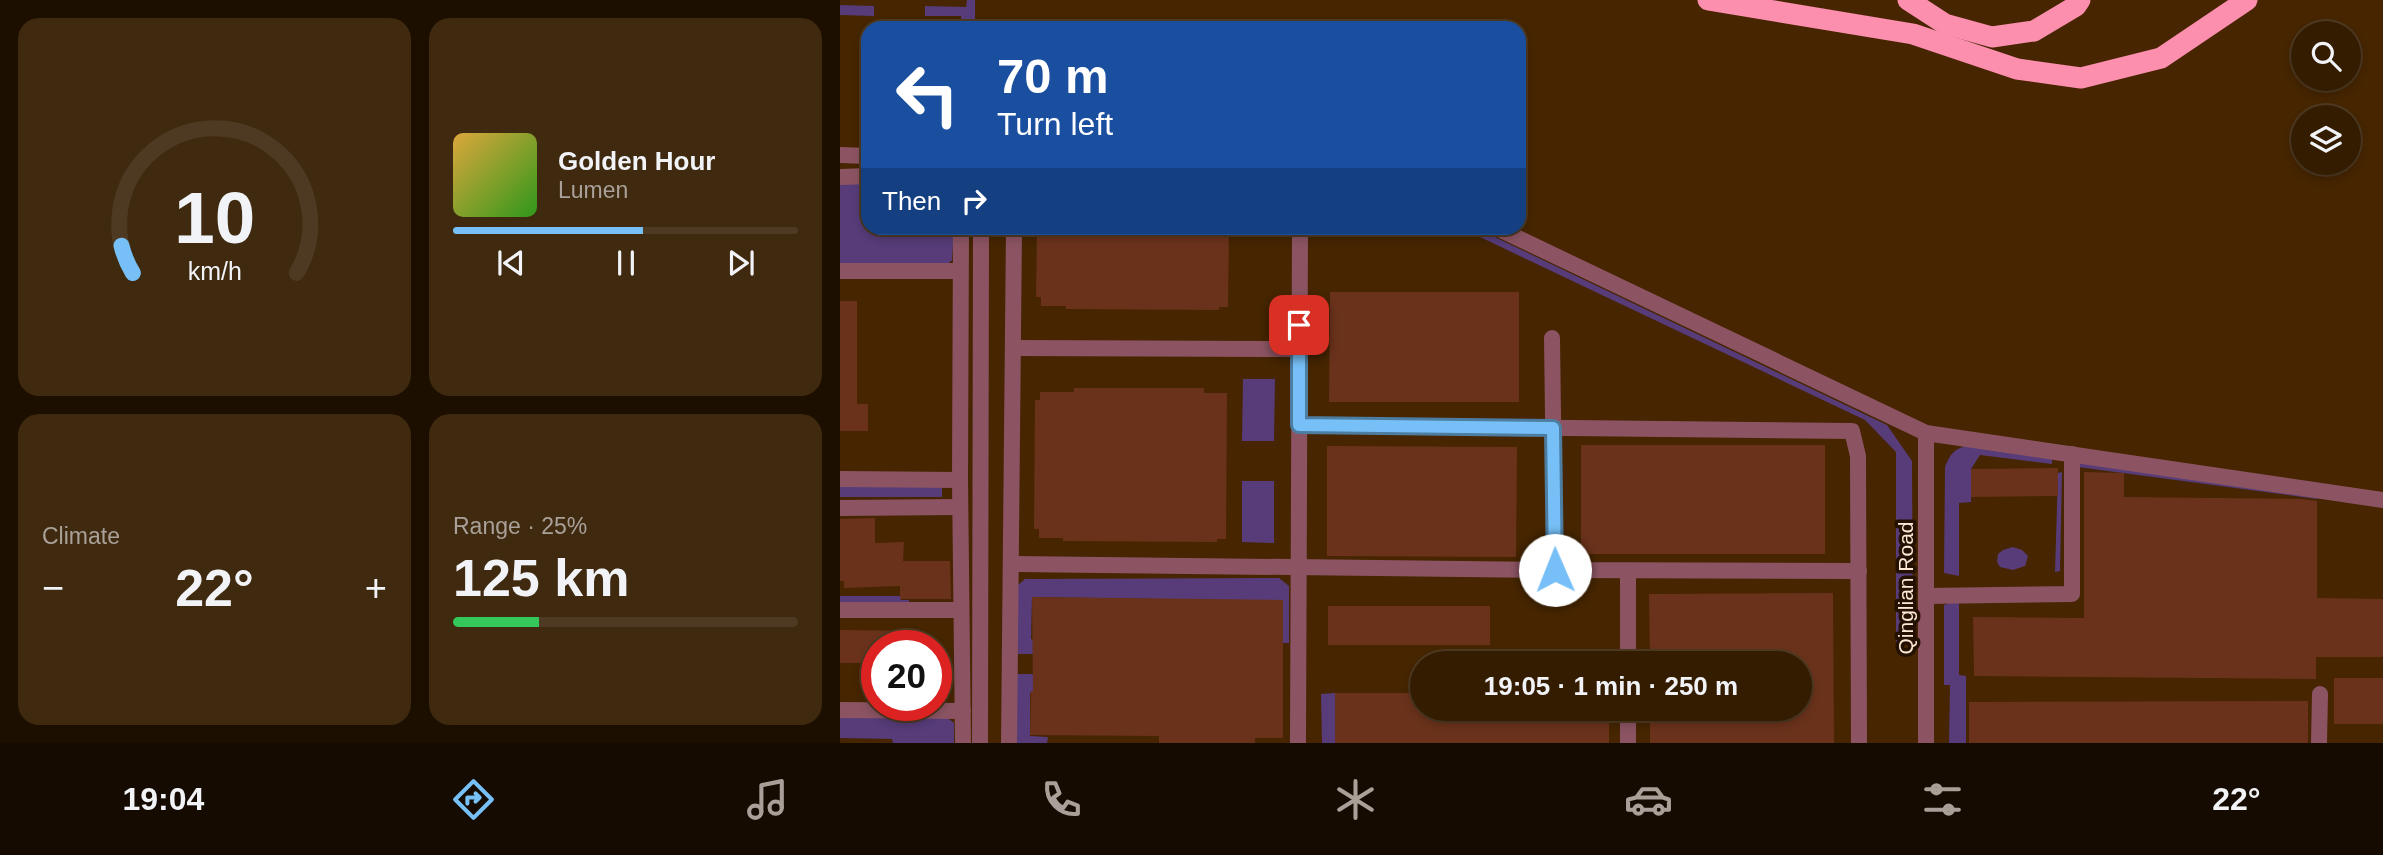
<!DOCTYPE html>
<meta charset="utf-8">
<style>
body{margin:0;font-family:Helvetica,sans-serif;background:#3f290f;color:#f1f3f6;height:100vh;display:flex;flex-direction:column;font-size:26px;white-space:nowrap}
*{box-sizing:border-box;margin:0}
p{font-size:23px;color:#a9a199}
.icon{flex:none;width:38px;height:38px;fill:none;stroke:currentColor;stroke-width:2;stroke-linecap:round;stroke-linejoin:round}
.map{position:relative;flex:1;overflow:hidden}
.sheet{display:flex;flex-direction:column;gap:18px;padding:18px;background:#1d0f00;width:840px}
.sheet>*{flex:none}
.banner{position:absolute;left:21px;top:21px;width:665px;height:214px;border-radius:21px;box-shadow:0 4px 10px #0003,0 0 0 2px #4e3a22;background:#1a4fa0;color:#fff;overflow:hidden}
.fabs{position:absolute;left:1451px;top:21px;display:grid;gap:14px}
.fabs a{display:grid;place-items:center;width:70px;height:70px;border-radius:50%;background:#341c00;box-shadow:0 4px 10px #0003,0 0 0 2px #4e3a22;font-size:35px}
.speed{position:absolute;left:21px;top:630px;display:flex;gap:14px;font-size:35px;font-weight:700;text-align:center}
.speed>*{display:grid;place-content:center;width:91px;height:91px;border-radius:50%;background:#341c00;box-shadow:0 4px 10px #0003,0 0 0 2px #4e3a22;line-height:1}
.speed .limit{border:10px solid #d22;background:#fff;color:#111}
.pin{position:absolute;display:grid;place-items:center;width:60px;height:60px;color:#fff;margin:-30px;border-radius:14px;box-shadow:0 4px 10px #0006}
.me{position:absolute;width:77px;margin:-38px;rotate:359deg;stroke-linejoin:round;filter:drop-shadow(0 0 5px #0008)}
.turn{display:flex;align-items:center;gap:24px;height:147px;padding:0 21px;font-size:32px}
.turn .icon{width:91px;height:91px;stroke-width:2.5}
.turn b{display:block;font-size:49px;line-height:60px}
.then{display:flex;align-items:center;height:66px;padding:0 21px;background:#0003;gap:14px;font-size:26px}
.big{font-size:52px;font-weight:800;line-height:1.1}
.sheet .card{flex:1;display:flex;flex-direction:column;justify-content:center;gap:10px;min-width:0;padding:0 24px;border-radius:21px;background:#3f290f}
.sheet .dial{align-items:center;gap:0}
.dial svg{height:182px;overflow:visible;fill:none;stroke:#4e3a22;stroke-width:7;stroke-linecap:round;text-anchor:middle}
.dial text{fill:#f1f3f6;stroke:none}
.song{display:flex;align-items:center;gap:21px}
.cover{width:84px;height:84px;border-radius:10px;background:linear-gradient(135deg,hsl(40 70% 55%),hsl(110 70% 35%))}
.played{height:7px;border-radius:4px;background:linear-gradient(90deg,#76c0f7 55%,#4e3a22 55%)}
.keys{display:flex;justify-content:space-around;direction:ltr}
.heat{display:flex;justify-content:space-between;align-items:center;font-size:38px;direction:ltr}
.charge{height:10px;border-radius:5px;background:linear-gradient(90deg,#34c759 25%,#4e3a22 0)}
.sheet .tiles{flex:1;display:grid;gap:18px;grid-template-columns:repeat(2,1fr)}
.trip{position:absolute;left:570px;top:651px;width:402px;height:70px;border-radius:35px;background:#341c00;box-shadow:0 4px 10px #0003,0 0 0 2px #4e3a22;font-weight:800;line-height:70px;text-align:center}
.dock{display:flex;height:112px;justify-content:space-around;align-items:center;background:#150b00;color:#a9a199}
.dock .icon{width:49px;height:49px}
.dock .on{color:#76c0f7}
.dock b{font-size:32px;color:#f1f3f6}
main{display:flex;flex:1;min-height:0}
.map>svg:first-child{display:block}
</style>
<main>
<section class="sheet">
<div class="tiles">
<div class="card dial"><svg viewBox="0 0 100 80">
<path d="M14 69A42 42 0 1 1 86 69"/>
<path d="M14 69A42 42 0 0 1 9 57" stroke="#76c0f7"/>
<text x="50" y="56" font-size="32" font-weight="700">10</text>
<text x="50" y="72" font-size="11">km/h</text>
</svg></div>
<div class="card">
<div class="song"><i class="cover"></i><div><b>Golden Hour</b><p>Lumen</p></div></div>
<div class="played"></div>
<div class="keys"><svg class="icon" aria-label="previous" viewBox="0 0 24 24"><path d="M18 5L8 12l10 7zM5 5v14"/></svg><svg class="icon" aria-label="pause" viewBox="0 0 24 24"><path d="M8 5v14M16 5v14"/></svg><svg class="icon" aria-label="next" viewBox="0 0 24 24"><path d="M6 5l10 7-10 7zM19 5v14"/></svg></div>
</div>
<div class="card"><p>Climate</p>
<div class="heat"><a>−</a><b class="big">22°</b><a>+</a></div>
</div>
<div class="card"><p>Range · 25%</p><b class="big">125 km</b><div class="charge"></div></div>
</div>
</section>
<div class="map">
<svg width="1543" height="743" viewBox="0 0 1543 743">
<rect width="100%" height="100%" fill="#462500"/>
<g fill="#573c79">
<path d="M127,0h8v28h-13l-1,-12h-36v-10l41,1z"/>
<path d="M0,5l34,1v10l-34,-1z"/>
<path d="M0,181h28v47h86l-2,32 -4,4 -108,1z"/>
<path d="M621,228h15l411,197 25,36 1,181 -17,2v-192l-31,-32z"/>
<path d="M403,379h32l-1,62h-32z"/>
<path d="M1127,446l85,11v7l-72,-9 -9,14v33l-12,1v73l-15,-3 1,-106c5,-12 8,-18 22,-21z"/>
<path d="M1239,460l238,34v5l-239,-32z"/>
<path d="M1222,472l-2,99 -5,1 3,-99z"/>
<path d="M402,481h32v62l-32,-1z"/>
<path d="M0,486l102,1v10h-102z"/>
<path d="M1173,547l9,3 6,6 -3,10 -12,4 -13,-3 -3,-5 1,-8 5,-4z"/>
<path d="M439,578l10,8v57h-6v-42l-251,-4 -1,42 2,1v14h-15v-69l7,-6z"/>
<path d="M0,596h60l1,4h8v5l-69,-1z"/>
<path d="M1119,600v75l7,1v67h-17l1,-58h-6v-80z"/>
<path d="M176,674h17v19h-3v43l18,1 -1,6h-32z"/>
<path d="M495,693v50h-13l-1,-49z"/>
<path d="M0,715l105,1 9,7v20h-61l-1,-4 -52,-1z"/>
</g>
<g fill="#6a321b">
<path d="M197,228h192l-1,79h-9v3l-153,-1v-3h-25v-9h-5z"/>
<path d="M490,292h189v110h-190z"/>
<path d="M0,301h17v103h11v27h-28z"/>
<path d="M234,388h130v5h23l-1,146h-9v3l-154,-1v-3h-24v-9h-5l1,-129h5v-8h34z"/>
<rect x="741" y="445" width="244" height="109"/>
<path d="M487,446l190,1 -1,110 -189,-1z"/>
<path d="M1218,468v28l-87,1v-28z"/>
<path d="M1244,472l40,1v24l177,2 16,2v97l66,1v58h-67v22l-342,-3 -1,-59 111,1z"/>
<path d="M35,518v25l29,-1 -1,19h47l1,38h-51v-13l-56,2v-7h-4v-62z"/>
<path d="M993,593l1,150h-184v-34h151v-46h-151l-1,-69z"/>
<path d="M192,597l251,3v138h-28v5h-96v-7l-129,-1 1,-44h2z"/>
<rect x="488" y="606" width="162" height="39"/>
<path d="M0,630l78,1v15h-41v17h-37z"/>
<rect x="1494" y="678" width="49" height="46"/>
<path d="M495,693h88v16h186v34h-274z"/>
<path d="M1468,701v42h-339v-41z"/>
</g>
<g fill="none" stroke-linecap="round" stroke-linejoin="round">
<g stroke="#8c5463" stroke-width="16">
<path d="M0,155l28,1"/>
<path d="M0,177l28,-1"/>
<path d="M121,228l-1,252 3,263"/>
<path d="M657,228l429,205 457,67"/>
<path d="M0,271h120"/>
<path d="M712,338l3,232 304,1"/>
<path d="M174,348l285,1"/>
<path d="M459,425l553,6 6,25 1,287"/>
<path d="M0,479l120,1"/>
<path d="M0,508l120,-1"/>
<path d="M171,564l544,6"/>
<path d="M1086,596l146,-2v-140"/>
<path d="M0,610h121"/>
<path d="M788,663v-92"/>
<path d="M788,709v34"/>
<path d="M0,710l123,1"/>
<path d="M140,743l1,-515"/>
<path d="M169,743l5,-515"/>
<path d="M458,743l2,-515"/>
<path d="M1086,743v-310"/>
<path d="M1479,743l1,-49"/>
</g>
<g stroke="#fc8eae" stroke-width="21">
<path d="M868,0l205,34 104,35 64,9 80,-20 86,-58"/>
<path d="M1068,0l37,24 47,13 42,-6 42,-25 4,-6"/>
</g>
</g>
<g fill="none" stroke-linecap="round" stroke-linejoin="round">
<defs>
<path id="route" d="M459,325v100l254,3 2,142"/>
</defs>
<use href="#route" stroke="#4d7da1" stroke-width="18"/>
<use href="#route" stroke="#76c0f7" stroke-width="12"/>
</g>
<g text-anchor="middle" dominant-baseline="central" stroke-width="7" stroke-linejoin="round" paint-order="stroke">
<g font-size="21" fill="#ffe9d6" stroke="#241101">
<text transform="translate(1065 588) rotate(-90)">Qinglian Road</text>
</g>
</g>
</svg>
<div class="fabs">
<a><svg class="icon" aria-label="search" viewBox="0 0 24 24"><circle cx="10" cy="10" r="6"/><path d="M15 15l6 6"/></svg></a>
<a><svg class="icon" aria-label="layers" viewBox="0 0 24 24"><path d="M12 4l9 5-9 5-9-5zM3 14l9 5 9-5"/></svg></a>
</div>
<div class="speed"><div class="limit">20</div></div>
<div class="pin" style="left:459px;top:325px;background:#d93025"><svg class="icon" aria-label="arrive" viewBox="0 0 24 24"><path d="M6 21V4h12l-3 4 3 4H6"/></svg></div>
<svg class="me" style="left:715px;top:570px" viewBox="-20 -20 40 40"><circle r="19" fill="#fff"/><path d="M0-13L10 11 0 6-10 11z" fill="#76c0f7"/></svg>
<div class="trip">19:05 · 1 min · 250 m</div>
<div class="banner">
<div class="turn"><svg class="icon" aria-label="left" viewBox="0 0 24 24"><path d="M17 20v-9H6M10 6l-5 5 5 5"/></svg><div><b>70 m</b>Turn left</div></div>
<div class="then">Then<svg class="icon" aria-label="right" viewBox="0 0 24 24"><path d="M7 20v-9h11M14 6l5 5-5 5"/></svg></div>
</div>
</div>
</main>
<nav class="dock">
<b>19:04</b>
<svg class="icon on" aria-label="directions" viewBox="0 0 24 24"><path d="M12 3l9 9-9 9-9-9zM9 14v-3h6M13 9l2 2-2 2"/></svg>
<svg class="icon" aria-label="music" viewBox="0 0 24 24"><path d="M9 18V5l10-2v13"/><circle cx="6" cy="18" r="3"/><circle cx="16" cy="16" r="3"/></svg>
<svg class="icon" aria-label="phone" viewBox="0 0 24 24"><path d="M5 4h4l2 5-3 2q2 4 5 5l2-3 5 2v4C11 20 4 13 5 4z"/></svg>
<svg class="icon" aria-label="climate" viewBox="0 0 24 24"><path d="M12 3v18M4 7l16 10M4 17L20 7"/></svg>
<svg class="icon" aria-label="car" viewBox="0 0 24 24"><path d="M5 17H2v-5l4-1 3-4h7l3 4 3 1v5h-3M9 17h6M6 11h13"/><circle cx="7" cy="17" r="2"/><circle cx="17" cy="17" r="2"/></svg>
<svg class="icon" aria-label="filters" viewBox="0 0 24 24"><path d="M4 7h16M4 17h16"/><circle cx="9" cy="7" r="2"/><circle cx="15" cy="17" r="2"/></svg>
<b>22°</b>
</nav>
